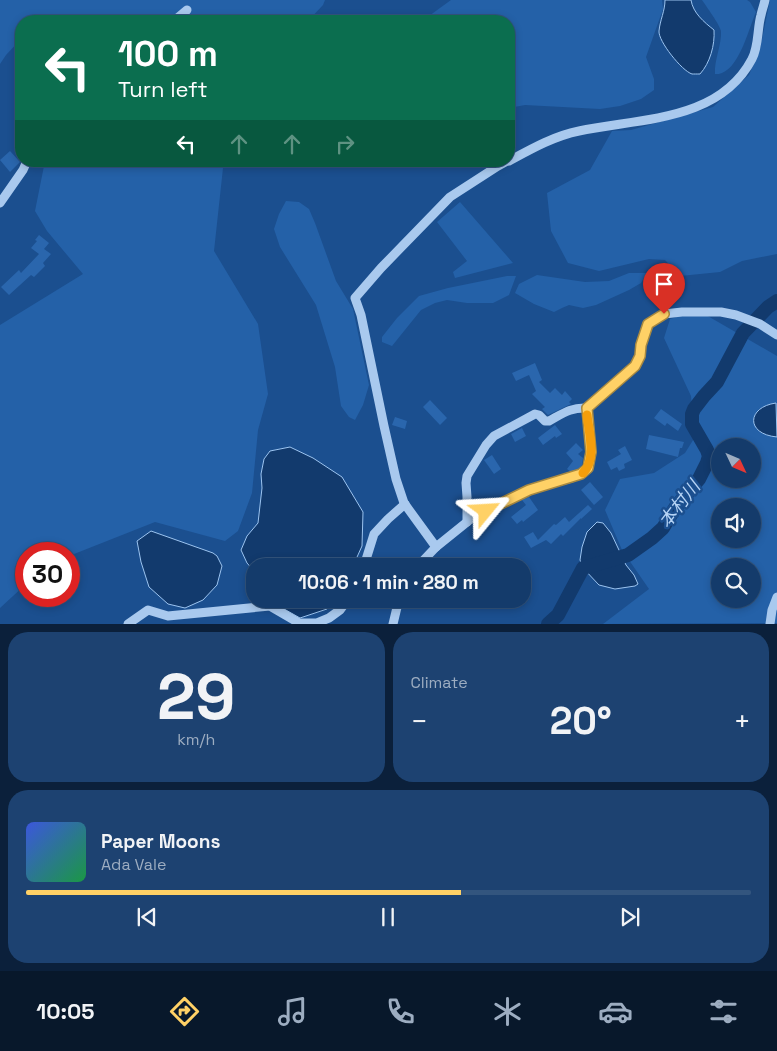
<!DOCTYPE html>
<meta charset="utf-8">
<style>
body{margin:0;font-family:"Space Grotesk","Noto Sans JP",sans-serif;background:#1d4271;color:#f1f3f6;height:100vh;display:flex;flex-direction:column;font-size:19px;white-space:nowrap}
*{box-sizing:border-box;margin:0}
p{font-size:16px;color:#9dadc1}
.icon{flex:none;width:28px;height:28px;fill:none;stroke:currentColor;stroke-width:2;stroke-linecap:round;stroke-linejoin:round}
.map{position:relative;height:624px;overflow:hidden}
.panel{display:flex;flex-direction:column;gap:8px;padding:8px;background:#0b203b;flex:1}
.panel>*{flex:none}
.banner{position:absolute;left:15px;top:15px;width:500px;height:152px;border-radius:20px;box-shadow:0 2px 8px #0003,0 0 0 1px #33557e;background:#0b6e4f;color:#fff;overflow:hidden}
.needle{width:32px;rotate:134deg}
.tools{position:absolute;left:711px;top:438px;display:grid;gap:10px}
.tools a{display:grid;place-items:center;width:50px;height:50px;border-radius:50%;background:#143b6b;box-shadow:0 2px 8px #0003,0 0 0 1px #33557e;font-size:25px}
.speed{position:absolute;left:15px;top:542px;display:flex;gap:10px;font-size:25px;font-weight:700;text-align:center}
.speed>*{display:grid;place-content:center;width:65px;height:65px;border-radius:50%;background:#143b6b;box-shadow:0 2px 8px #0003,0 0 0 1px #33557e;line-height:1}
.speed .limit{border:8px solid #d22;background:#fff;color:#111}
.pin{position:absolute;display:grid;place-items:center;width:42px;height:42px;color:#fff;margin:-51px -21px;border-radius:50% 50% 50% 0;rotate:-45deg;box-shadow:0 0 5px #0007}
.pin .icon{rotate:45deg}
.me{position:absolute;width:55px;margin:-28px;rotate:63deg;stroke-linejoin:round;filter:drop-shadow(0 0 4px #0008)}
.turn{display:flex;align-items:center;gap:18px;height:105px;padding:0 20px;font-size:22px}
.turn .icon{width:65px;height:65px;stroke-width:2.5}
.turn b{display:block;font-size:35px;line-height:42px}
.lanes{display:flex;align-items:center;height:48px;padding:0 20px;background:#0003;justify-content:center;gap:25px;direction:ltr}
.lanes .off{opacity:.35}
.big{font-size:38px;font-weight:700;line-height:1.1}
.panel .widget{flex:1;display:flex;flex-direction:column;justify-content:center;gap:8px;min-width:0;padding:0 18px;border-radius:20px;background:#1d4271}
.panel .dial{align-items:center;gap:0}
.dial b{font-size:65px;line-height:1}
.song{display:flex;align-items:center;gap:15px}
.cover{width:60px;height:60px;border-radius:8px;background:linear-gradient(135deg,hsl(230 70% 55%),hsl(140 70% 35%))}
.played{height:5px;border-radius:2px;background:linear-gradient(90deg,#ffd166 60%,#33557e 60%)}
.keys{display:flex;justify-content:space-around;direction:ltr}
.heat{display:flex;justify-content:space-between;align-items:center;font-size:28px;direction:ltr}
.panel .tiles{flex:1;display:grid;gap:8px;grid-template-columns:1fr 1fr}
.widget:last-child{grid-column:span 2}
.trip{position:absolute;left:246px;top:558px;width:285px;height:50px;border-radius:20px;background:#143b6b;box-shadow:0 2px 8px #0003,0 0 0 1px #33557e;font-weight:700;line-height:50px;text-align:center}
.dock{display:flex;height:80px;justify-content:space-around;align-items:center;background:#08182b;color:#9dadc1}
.dock .icon{width:35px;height:35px}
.dock .on{color:#ffd166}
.dock b{font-size:22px;color:#f1f3f6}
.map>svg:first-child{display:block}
</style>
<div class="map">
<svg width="777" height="624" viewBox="0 0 777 624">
<rect width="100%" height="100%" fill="#1b4f8f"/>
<g fill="#2461a8" fill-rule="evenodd">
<path d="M0,0h325l-2,5 -15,16h-205l-5,-7 -26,7h-51v18l-15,16 -6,9z"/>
<path d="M451,0h211l1,9 -17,48 8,22v11l-13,9 -21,7 -20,3 -75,-4 -16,3v-87h-87z"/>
<path d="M702,0h45l3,2 6,10c-7,16 -16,54 -34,61 -2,1 -5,1 -7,1 -1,-14 7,-30 6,-43 -1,-6 -15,-25 -19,-31z"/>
<path d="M770,0h7v254l-35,7 -22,11 -40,4 -15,-16 -16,-1 -50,12 -31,-8 -17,-32 -4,-38 43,-23 22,-39 19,-1 82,-23 36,-32 11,-26z"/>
<path d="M45,161h182l-4,7 -9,83 44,73 10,70 -10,36 -6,63 -14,38 -13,10 -70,-19 -86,34v-2h-43v30l-26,24v-283l83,-51 -36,-43 -12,-20z"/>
<path d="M286,201l13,1 10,7 6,14 21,58 17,28 16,76 -6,20 -8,15 -6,-3 -8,-11 -6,-39 -19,-62 -36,-58 -6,-18 5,-15z"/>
<path d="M460,202l53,61 -58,15 -2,-6 14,-11 -30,-39z"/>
<path d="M629,273h18l-6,10 -12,7 -33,15 -13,3 -14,-3 -7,3 -8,4 -20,-8 -19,-11 4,-9 18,-9 48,7 24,-1z"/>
<path d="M507,276h9l-7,19 -16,8h-26l-20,-3 -12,3 -14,7 -29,36 -10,-4v-5l15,-19 22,-22 29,-8z"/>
<path d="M683,315h23l71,41v267l-174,1 46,-35 -27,-39 -17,-40 15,-31 34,-6 31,-20 10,-16 -4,-41 -27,-58 6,-19zM720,446h32v33h-32zM720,506h32v33h-32zM720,566h32v33h-32z"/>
</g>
<g fill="#123a6d" stroke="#9cc4f0">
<path d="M665,0h26c2,13 13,22 23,30 1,15 -4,33 -14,44 -3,0 -6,0 -8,0 -10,-3 -34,-33 -33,-43 1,-11 6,-20 6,-31z"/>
<path d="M776,403l1,34c-32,-3 -30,-30 -1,-34z"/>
<path d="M290,447l23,11 29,19 21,35 -1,34 -9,20h-98v6l-8,-9 -6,-13 6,-14 11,-13 4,-35 -1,-14 3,-15 6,-8z"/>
<path d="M597,522l6,1 8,10 15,32 8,10 4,9 -3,2 -20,3 -16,-4 -16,-17 -3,-8 2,-13 5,-15z"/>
<path d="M151,531l62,22 4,3 5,10 -5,19 -14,15 -18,8 -17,-4 -19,-17 -8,-25 -4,-21z"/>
<path d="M274,599h60l-7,10 -27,9 -23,-13z"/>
</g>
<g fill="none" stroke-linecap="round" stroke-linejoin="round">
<path stroke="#123a6d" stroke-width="14" d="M548,624l10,-9 25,-47 45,-13 24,-17 11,-10 12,-20 24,-29 8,-16 2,-7 -2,-6 -15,-26v-10l2,-5 10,-13 13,-14 26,-49 25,-26 9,-6"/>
</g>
<g fill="#2a66ad">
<path d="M10,151l10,11 -10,10 -10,-12z"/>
<path d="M39,235l10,8 -5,6 7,5 -8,9 2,3 -11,11 -3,-2 -22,20 -8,-8 18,-17 2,3 18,-19 -8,-6 6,-7 -2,-1z"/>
<path d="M535,363l7,17 -3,2 11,11 5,-5 7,7 3,-4 7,8 -3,3 2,2 -23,11 -6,-6 3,-2 -13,-13 4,-3 -7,-16 -13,6 -4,-8z"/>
<path d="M430,400l17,18 -7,7 -17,-18z"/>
<path d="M661,409l21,15 -4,7 -11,-8 -2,3 -11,-8z"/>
<path d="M395,417l12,4 -2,8 -13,-4z"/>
<path d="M555,425l7,9 -6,4 -1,-2 -12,9 -5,-7z"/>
<path d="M522,428l4,8 -11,6 -4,-8z"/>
<path d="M649,435l35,7 -2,6h-2l-2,9 -32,-8z"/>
<path d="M576,443l7,7 -5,4 5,4 -1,7 -4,4 -7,3 -4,-3 6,-8 -7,-8z"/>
<path d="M625,446l7,14 -8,4 1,4 -6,3 -2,-4 -6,3 -4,-8 14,-8 -3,-4z"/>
<path d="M492,455l9,14 -7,5 -10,-14z"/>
<path d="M590,482l13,15 -9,8 -13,-15z"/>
<path d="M529,497l9,13 -15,12 -1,-2 -5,4 -6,-7 15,-12 -4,-5z"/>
<path d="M588,505l4,4 -11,10v-1l-18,18 -2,-2 -10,10 -5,-4 -15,8 -7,-11 9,-5 5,8 16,-16 2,1 9,-8 4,5z"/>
</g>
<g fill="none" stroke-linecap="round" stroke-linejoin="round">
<g stroke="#a9c9ee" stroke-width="9">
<path d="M174,21l13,-11"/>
<path d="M509,161c22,-12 45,-25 70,-30 60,-13 140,-9 173,-72 7,-13 5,-30 9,-44 1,-5 3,-10 4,-15"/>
<path d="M0,203l23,-33 4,-9"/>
<path d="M467,522v-25l-1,-14 1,-7 19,-31 8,-9 41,-22 4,1 6,6h4c13,-7 22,-14 38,-13"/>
<path d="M436,547l-32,-44 -8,-24 -12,-53 -23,-111 -6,-17 26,-30 69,-71 48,-31 9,-5"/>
<path d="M364,566l10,-32 14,-15 17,-15"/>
<path d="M418,566l18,-19 36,-29 57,-28 43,-12 9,-4 7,-6 3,-16 -4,-44 48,-42 5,-10 1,-11 7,-21 16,-10 18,-2h39l15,3 24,9 17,11"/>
<path d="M128,624l20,-14 20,6 102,-10 29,17h18l12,-5 11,-8 8,-11"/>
<path d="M393,624l6,-25"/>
<path d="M770,624l2,-14 5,-13"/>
</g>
</g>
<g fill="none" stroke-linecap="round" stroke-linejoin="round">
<defs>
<path id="route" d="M486,511l43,-21 52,-16 7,-6 3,-16 -4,-44 48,-42 5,-10 1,-11 7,-21 16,-10"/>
</defs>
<use href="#route" stroke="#a68842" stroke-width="12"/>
<use href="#route" stroke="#ffd166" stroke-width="9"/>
<path stroke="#f59e0b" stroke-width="9" d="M583,473c14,-14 6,-40 4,-58"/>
</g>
<g text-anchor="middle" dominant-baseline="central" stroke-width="5" stroke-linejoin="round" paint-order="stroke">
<g font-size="18" font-style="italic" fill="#b5d3f5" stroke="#1b4f8f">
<text transform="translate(679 504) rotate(-52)">本村川</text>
</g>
</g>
</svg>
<div class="tools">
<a><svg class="needle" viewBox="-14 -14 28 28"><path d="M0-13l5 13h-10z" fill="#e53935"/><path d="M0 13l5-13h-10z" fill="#9dadc1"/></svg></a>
<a><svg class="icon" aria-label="sound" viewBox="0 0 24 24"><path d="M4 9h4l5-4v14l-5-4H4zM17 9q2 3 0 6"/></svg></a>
<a><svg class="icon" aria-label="search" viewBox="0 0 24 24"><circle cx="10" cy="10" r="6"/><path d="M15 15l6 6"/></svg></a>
</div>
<div class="speed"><div class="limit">30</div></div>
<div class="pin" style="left:664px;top:314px;background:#d93025"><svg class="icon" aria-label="arrive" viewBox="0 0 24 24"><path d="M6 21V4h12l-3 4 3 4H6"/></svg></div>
<svg class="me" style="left:486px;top:511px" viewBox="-20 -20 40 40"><path d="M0-17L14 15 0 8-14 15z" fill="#ffd166" stroke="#fff" stroke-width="4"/></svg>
<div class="trip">10:06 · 1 min · 280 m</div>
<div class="banner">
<div class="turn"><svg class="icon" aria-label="left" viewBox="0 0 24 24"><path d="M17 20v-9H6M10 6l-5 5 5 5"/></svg><div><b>100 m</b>Turn left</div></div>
<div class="lanes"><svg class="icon" aria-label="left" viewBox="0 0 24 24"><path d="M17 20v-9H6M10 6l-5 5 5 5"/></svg><svg class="icon off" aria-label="ahead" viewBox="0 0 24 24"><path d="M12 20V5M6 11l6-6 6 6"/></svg><svg class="icon off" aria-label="ahead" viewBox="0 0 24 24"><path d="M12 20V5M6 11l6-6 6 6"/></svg><svg class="icon off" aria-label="right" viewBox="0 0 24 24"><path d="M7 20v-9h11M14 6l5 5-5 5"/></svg></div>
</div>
</div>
<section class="panel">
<div class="tiles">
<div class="widget dial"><b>29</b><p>km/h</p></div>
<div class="widget"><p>Climate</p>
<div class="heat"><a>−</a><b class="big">20°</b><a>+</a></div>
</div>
<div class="widget">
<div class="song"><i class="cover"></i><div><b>Paper Moons</b><p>Ada Vale</p></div></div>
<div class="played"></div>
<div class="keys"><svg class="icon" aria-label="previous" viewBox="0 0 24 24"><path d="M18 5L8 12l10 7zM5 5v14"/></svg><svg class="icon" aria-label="pause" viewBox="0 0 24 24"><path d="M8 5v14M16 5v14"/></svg><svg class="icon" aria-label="next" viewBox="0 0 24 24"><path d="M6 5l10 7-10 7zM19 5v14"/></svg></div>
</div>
</div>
</section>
<nav class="dock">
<b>10:05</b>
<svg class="icon on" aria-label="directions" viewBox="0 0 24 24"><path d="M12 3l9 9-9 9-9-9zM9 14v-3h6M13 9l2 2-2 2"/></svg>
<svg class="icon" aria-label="music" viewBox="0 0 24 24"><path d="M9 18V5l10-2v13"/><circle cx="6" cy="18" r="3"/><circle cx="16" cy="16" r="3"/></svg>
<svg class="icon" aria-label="phone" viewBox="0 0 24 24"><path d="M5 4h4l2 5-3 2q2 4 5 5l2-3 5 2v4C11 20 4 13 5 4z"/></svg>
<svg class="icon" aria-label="climate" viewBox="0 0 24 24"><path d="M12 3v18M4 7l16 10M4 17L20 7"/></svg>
<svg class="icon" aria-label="car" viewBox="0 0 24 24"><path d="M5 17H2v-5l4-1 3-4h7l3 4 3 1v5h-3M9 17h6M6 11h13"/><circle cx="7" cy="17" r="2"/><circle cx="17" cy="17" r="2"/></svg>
<svg class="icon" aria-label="filters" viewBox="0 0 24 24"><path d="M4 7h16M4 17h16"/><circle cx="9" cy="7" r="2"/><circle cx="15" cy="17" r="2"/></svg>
</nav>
